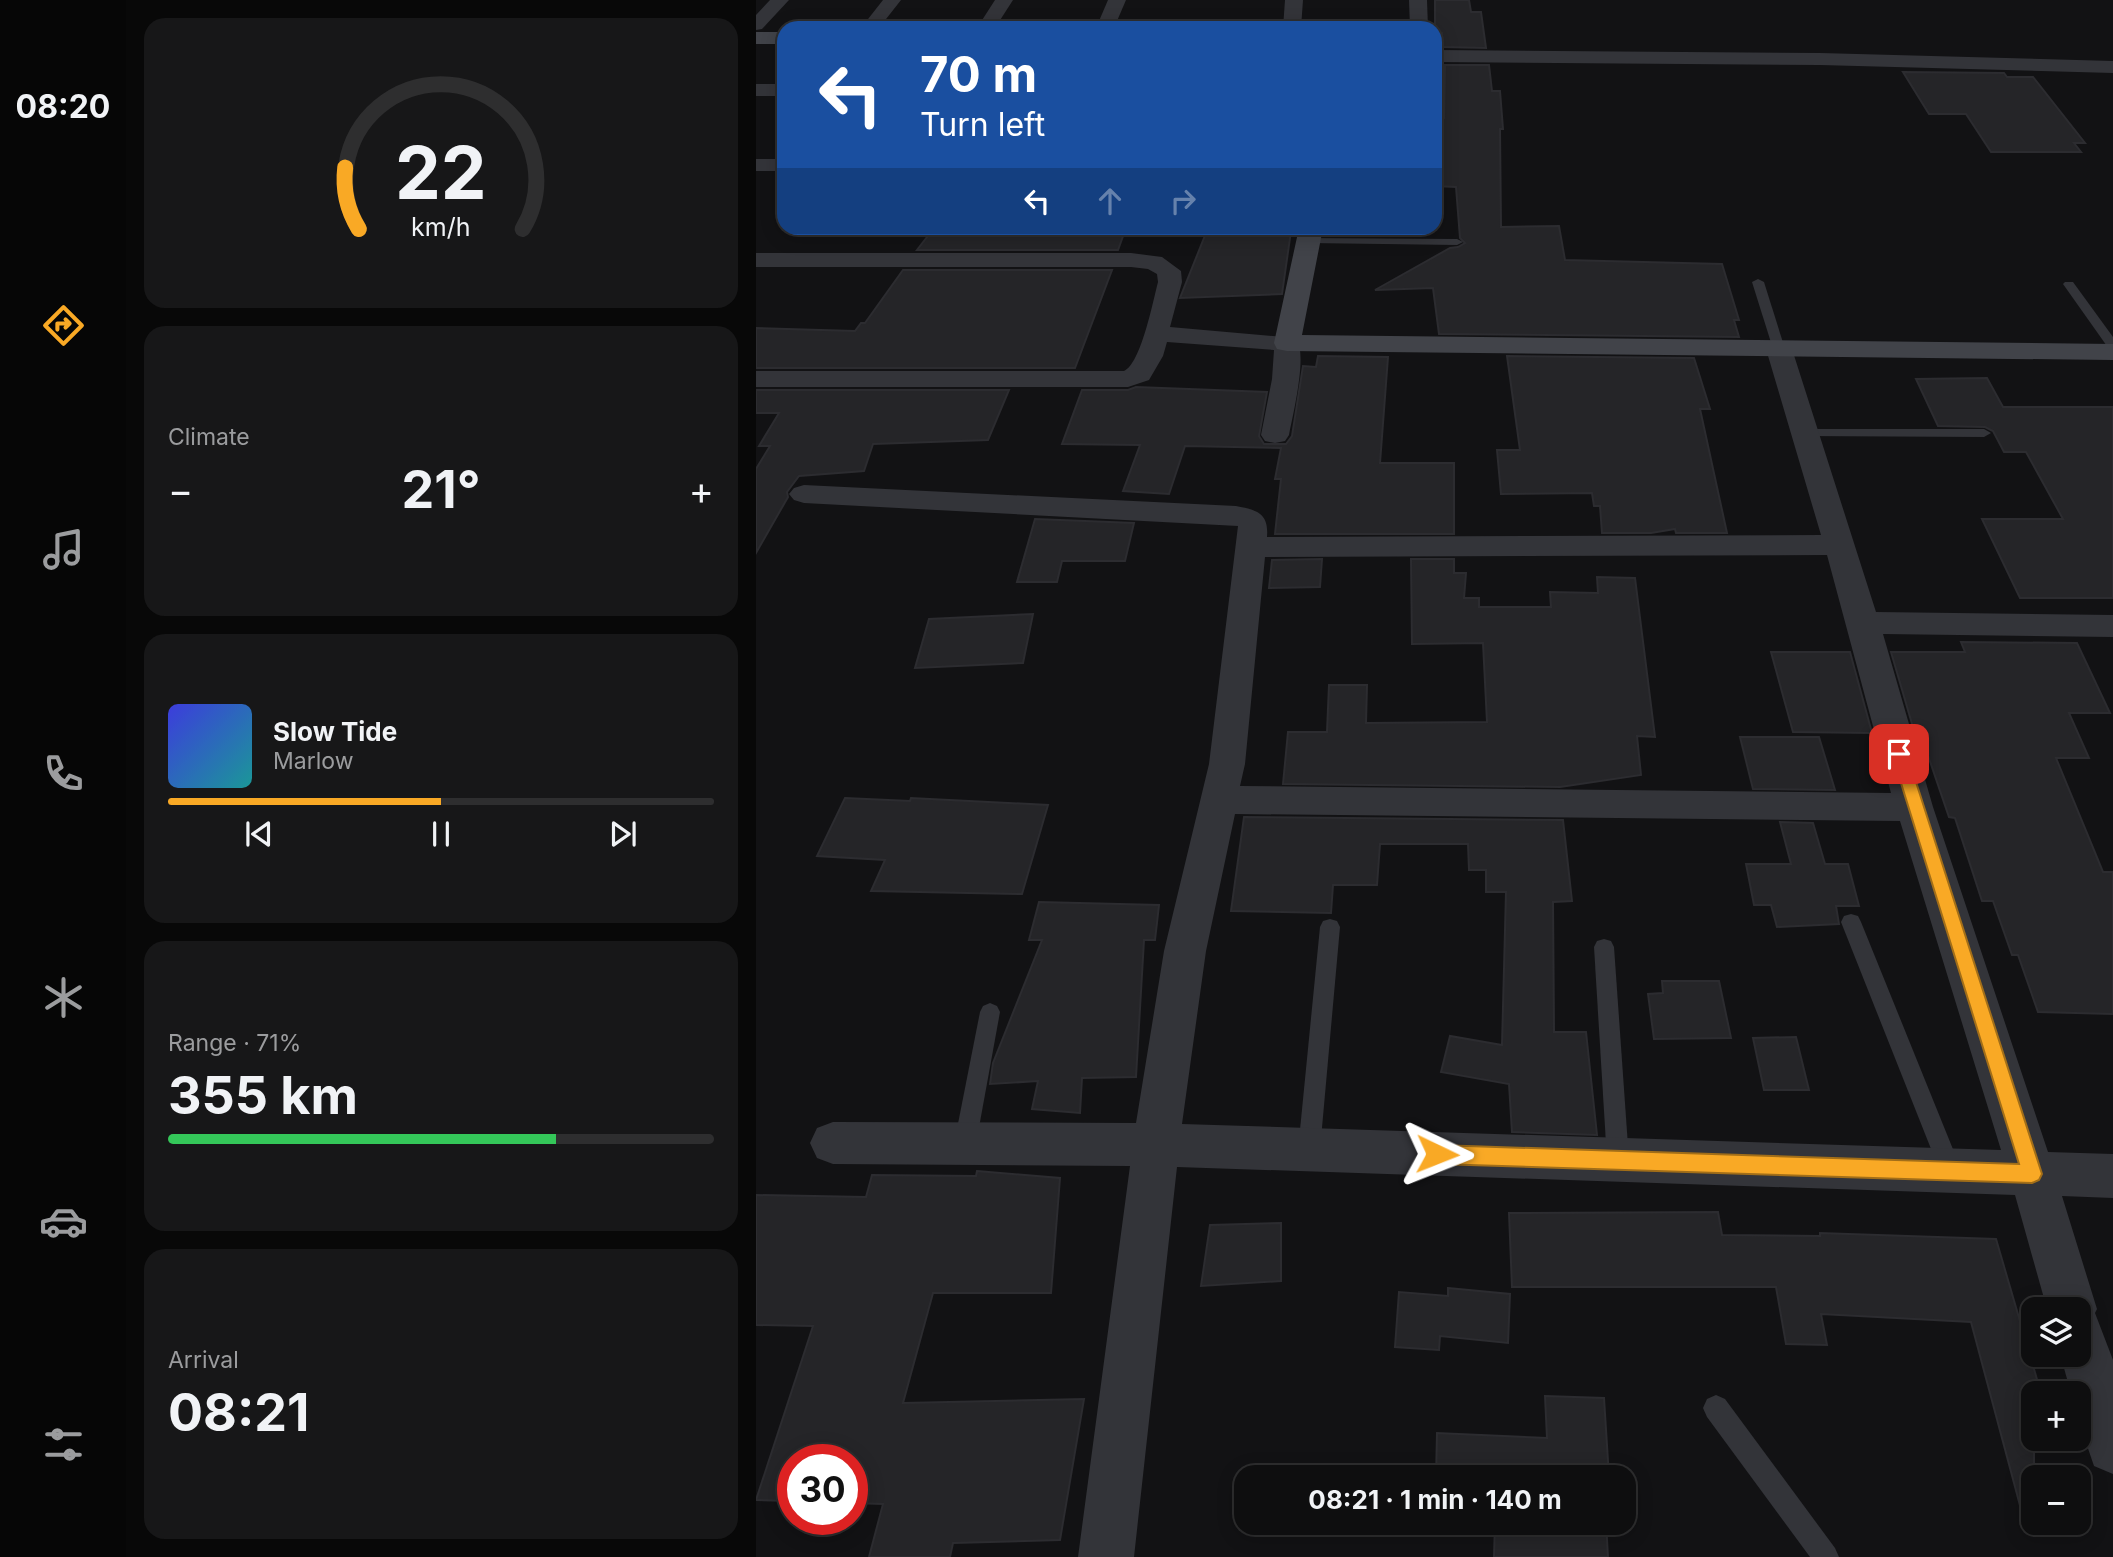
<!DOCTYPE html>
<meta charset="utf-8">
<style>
body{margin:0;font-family:Inter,sans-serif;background:#171718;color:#f1f3f6;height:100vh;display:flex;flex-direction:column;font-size:26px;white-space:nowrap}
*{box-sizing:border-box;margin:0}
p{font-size:23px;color:#9b9c9e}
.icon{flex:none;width:38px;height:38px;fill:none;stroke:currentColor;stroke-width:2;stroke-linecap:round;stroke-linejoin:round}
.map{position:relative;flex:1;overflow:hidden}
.panel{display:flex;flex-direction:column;gap:18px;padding:18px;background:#080808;width:630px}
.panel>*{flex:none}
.top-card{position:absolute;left:21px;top:21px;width:665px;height:214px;border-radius:21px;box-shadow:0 4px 18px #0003,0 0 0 2px #2e2e2f;background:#1a4fa0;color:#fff;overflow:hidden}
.controls{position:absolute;left:1265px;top:1297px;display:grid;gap:14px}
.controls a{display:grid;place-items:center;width:70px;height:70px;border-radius:14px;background:#0e0e0f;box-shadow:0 4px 18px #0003,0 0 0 2px #2e2e2f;font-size:35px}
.speed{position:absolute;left:21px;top:1444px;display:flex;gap:14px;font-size:35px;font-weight:700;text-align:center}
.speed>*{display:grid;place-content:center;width:91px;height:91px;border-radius:50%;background:#0e0e0f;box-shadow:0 4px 18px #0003,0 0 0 2px #2e2e2f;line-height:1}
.speed .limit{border:10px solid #d22;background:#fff;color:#111}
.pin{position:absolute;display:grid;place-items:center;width:60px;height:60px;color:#fff;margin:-30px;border-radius:14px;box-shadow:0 4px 10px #0006}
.me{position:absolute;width:77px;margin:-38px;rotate:92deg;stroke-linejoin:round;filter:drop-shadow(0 0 5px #0008)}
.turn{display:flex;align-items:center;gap:24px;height:147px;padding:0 28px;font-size:32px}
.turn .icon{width:91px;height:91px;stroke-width:2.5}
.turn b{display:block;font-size:49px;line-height:60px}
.lanes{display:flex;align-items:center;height:66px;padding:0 28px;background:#0003;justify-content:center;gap:35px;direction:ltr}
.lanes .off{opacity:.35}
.big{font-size:52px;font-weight:700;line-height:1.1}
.panel .tile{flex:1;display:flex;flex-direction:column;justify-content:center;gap:10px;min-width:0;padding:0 24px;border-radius:21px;background:#171718}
.panel .dial{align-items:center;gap:0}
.dial svg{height:182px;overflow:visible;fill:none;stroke:#2e2e2f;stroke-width:7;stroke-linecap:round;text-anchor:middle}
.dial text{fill:#f1f3f6;stroke:none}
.song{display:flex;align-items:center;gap:21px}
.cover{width:84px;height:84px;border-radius:10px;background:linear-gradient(135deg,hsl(240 70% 55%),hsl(180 70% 35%))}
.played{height:7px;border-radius:4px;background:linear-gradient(90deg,#f9a925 50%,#2e2e2f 50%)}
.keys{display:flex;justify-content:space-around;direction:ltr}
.heat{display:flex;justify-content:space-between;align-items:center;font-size:38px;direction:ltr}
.charge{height:10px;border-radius:5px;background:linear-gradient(90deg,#34c759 71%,#2e2e2f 0)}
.trip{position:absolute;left:478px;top:1465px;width:402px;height:70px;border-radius:21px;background:#0e0e0f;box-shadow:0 4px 18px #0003,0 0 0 2px #2e2e2f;font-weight:700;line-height:70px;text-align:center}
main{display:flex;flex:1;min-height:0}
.tabs{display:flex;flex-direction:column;width:126px;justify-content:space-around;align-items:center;background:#060606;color:#9b9c9e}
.tabs .icon{width:49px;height:49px}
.tabs .on{color:#f9a925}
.tabs b{font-size:32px;color:#f1f3f6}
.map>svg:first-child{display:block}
</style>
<main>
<nav class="tabs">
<b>08:20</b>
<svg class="icon on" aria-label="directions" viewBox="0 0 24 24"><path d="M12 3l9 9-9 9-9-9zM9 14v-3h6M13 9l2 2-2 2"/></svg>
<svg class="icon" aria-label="music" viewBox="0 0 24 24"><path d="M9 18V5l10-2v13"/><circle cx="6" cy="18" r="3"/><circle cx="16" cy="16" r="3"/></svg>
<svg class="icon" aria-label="phone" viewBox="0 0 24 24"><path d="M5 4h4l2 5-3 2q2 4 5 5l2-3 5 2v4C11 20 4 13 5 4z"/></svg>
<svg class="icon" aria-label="climate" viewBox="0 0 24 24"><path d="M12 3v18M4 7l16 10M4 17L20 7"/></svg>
<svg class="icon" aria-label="car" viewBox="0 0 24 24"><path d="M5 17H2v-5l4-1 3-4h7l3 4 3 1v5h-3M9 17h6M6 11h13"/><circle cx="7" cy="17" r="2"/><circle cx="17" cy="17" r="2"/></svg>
<svg class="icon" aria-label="filters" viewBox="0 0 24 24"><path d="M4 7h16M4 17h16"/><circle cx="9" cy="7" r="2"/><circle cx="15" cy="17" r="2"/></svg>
</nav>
<section class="panel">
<div class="tile dial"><svg viewBox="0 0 100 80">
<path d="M14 69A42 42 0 1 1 86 69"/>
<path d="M14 69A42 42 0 0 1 8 42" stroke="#f9a925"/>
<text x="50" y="56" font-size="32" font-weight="700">22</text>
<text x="50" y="72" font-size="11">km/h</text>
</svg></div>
<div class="tile"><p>Climate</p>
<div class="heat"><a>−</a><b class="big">21°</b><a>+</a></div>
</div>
<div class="tile">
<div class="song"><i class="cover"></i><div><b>Slow Tide</b><p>Marlow</p></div></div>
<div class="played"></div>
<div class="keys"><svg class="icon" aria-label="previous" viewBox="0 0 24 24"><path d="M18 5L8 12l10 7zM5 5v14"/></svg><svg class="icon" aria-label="pause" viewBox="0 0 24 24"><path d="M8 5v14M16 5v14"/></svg><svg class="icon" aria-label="next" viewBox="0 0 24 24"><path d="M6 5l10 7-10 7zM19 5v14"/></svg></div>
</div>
<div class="tile"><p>Range · 71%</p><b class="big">355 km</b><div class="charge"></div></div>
<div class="tile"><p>Arrival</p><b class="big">08:21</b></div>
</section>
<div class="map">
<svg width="1357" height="1557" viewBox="0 0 1357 1557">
<rect width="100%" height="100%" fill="#121214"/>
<g fill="#252528" stroke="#2c2c30" stroke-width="2">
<path d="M679,0h34l2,12h10l5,36 -43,-1 -1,-14h-7z"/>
<path d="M689,65h44l3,26h8l3,38h-3l1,98 58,-1 6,34 157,4 17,56h-5l5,17 -300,-3 -6,-46 -58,2 75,-42 8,-1 7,-4 -5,-5 -4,-51 -21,-1v-55h6v-13h3z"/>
<path d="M1147,72l101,1 3,4h26l52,66h-11l7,9h-90l-25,-38h-37z"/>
<path d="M178,228h192l-8,22h-201z"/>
<path d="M452,228h57l-1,3h27l-9,63 -102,4z"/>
<path d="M147,270h209l-37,98h-319v-40l99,3 6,-8h4z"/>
<path d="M562,356l70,1 -8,106h74v71h-179l6,-55h-6l6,-31 -96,-2 -16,48 -46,-3 17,-46 -78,-1 20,-54h46l8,-3 131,5 -8,44 5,8h22l6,-8 11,-70 13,1z"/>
<path d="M751,356l187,2 16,51h-10l27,124h-51l-1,-4 -24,4h-49l-2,-27h-6l-2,-13 -91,1 -4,-44h23z"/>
<path d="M1231,378l16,29h110v191h-93l-38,-79h81l-37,-67h-22l-11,-21 -8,-4 -47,-1 -22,-47z"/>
<path d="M0,390h253l-21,50 -115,4 -9,27 -65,5 -12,16 1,5 -32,56v-84l14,-23h-11l20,-33h-23z"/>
<path d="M279,519l99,4 -9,38h-63l-5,21h-40z"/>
<path d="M566,559l-2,28 -51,1 3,-28z"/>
<path d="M655,559h43v14h12l-2,25h15v9h72l-1,-15 48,1 -1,-16 38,1 20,159 -18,-1 4,39 -81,12 -277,-3 5,-52h39l2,-47h38l-1,38 121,-1 -4,-79 -71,1z"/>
<path d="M277,614l-10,49 -108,5 14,-49z"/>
<path d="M1205,642l116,1 33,70h-41l20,45h-33l47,114h10v142l-75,-2 -20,-57h-6l-19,-54h-11l-27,-83 -6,-1 -26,-76h-6l-26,-89h74z"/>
<path d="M1015,652h79l22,81 -79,-1z"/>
<path d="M984,737h79l16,53 -82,-1z"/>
<path d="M89,798l65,3 1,-3 137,7 -26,89 -151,-3 14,-31 -68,-4z"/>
<path d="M488,817l319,3 9,81 -19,1 1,130h32l11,103 -85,-3 -3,-48 -68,-12 9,-36 52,9 4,-153h-20v-22h-17l-1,-26h-88l-3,41h-44l-2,28 -100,-2z"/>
<path d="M1024,822l33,1 12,41h23l11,42h-23l3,18 -62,3 -6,-22h-17l-8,-41h45z"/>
<path d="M283,902l120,3 -4,35h-11l-8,137 -54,1 -2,35 -48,-4 6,-28 -48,3 3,-21 49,-123h-13z"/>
<path d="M906,981h57l12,57 -77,1 -6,-45 15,-1z"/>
<path d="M1040,1037l13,53h-45l-11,-52z"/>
<path d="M221,1171l83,7 -9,115h-118l-30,110 181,-4 -24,141 -107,3 -3,14h-81l14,-53 -31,-1v-43h-59v41l-37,-1 57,-174 -57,-1v-130l110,2 6,-22 104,1z"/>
<path d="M962,1212l4,23 98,1v-3l176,6 45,154h-7v119l-12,1 -51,-191 -150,-8 6,31 -41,-1 -10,-57h-264l-3,-74z"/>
<path d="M525,1223v58l-80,5 9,-61z"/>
<path d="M692,1288l62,6 -2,49 -68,-7 -1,14 -44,-3 4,-55 49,4z"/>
<path d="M789,1396l59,2 5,79h-173l1,-44 110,5z"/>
<path d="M739,1522h111l2,35h-114z"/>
</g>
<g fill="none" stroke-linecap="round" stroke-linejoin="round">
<g fill="#333439" fill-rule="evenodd">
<path d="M548,238l153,1 6,3 -6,3 -149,-2 -4,-1z"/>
<path d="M1002,279l6,3 21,67 -2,3 -4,1 -6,-4 -21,-67z"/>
<path d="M1309,282h8l40,55v13l-4,-1 -46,-65z"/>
<path d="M1049,429h179l7,4 -7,4 -184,-1v-6z"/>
<path d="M1095,914l7,2 3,6 100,247 -3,7 -8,3 -8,-3 -3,-7 -98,-247 3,-6z"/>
<path d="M574,919l7,2 3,6 -20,223 -3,7 -8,3 -8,-3 -3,-7 22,-223 3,-6z"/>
<path d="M848,939l7,2 3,6 15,213 -3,7 -8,3 -8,-3 -3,-7 -13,-213 3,-6z"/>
<path d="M234,1003l7,3 3,6 -24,132 -3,7 -8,3 -8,-3 -3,-7 26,-132 3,-6z"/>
<path d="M960,1395l9,4 110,149 4,9h-29l-103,-140 -4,-9 4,-9z"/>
</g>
<g fill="#333439" fill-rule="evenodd">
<path d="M14,0h19l-27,29 -6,1v-15z"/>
<path d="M127,0h18l-22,28h-18z"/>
<path d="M239,0h18l-18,28h-18z"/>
<path d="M352,0h18l-12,28h-18z"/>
<path d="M529,0h18l-2,28h-18z"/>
<path d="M653,0h18l1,28h-18z"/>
<path d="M679,50l385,3 293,8v12l-293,-8 -385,-3z"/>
<rect x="0" y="84" width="28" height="12"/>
<rect x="0" y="159" width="28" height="12"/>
<path d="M0,253h375l31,4 19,14 1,11 -12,45 126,11c12,16 -3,76 -7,97l-4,6 -10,2 -10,-2 -4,-6 11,-56 2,-29 -107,-8 -4,14 -14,24 -21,7h-372v-16h368c17,-7 29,-70 34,-89l-1,-8 -9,-5 -17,-2h-375z"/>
<path d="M1023,341l9,3 4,5 84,263 237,3v22l-230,-3 50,173 115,345 65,2v44l-51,-2 35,113 -2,4 18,47v114l-19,-8 -15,-44v-29h-8l-11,-39h19v-45h-32l-32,-114 -838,-28 -43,390h-56l52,-391 -297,-2 -16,-6 -7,-15 7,-15 16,-6 303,1 28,-172 45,-187 29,-238 -434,-23 -10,-3 -5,-6 5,-6 10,-3 432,21c21,4 33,7 31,31l554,-2 -55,-186 4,-5zM1071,555l64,238 -651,-7 5,-22 20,-207zM479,814l665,7 101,329 -819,-26 24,-173z"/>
</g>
<g fill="#414349" fill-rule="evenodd">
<rect x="0" y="32" width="28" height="12"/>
<path d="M543,228h24l-21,107 811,9v16l-826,-9 -10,-2 -3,-6z"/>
</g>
</g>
<path fill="#f9a925" stroke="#a26e18" stroke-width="2" d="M1143,748l8,6 135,420 -3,6 -7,3 -595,-19 -7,-3 -3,-7 3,-6 7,-3 582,19 -127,-410z"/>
</svg>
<div class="controls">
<a><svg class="icon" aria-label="layers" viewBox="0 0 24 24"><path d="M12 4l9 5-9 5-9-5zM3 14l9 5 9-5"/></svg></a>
<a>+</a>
<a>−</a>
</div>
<div class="speed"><div class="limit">30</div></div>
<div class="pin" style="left:1143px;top:754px;background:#d93025"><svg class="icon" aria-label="arrive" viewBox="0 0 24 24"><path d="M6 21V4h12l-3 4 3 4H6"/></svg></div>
<svg class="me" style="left:681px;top:1154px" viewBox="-20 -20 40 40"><path d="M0-17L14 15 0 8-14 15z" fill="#f9a925" stroke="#fff" stroke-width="4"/></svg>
<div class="trip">08:21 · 1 min · 140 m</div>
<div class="top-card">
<div class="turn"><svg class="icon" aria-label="left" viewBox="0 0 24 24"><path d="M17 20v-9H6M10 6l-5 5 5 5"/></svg><div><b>70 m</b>Turn left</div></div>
<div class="lanes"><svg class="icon" aria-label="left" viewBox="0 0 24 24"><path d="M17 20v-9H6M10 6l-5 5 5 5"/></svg><svg class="icon off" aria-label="ahead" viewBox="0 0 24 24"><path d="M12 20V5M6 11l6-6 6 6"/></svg><svg class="icon off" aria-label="right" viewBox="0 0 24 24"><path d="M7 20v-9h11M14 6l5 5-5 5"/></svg></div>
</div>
</div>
</main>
